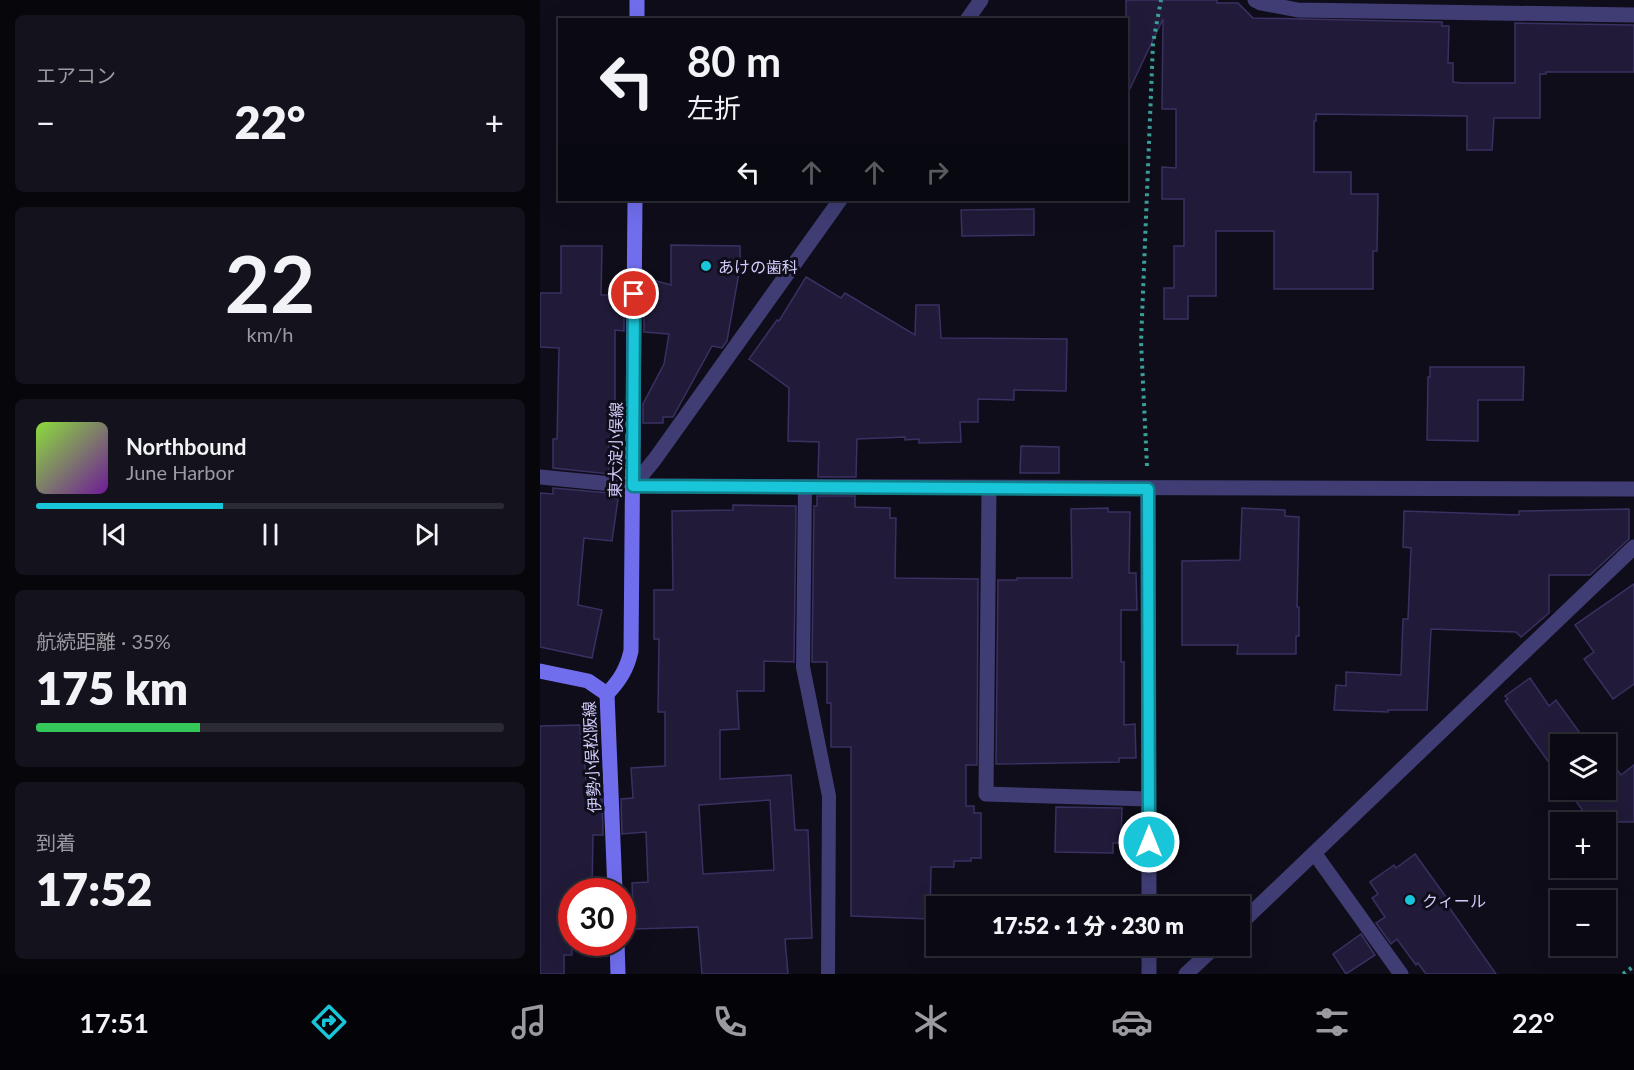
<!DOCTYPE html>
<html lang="ja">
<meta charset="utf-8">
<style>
body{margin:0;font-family:Lato,"Noto Sans JP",sans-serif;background:#14131d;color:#f1f3f6;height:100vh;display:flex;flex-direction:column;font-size:22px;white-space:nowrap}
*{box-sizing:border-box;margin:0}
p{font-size:20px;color:#9a9aa0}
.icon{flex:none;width:33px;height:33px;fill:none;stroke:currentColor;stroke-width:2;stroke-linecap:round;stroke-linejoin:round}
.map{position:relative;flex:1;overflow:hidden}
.drawer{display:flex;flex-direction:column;gap:15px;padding:15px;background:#06060b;width:540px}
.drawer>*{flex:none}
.top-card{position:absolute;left:18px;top:18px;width:570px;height:183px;border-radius:0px;box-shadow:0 6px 24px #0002,0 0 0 2px #2b2b34;background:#0b0a14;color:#f1f3f6;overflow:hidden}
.fabs{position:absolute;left:1010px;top:734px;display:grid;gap:12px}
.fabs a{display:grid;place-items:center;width:66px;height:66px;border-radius:0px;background:#0b0a14;box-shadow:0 6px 24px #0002,0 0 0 2px #2b2b34;font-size:30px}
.speed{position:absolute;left:18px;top:878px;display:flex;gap:12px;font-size:30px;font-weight:700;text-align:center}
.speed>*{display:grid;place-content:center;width:78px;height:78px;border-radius:50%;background:#0b0a14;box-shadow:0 6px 24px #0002,0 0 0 2px #2b2b34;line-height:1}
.speed .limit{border:9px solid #d22;background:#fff;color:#111}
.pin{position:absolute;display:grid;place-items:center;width:51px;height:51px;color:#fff;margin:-26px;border:3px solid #fff;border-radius:50%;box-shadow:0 2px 6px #0007}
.me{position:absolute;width:66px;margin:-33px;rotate:0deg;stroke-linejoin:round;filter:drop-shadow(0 0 4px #0008)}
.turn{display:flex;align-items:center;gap:21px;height:126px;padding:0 30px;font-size:27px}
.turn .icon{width:78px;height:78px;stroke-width:2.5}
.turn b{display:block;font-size:42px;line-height:51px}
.lanes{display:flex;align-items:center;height:57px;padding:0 30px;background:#0003;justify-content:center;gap:30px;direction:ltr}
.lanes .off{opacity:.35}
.big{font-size:45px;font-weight:800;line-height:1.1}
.drawer .card{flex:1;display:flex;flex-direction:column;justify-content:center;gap:9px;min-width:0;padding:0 21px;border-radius:9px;background:#14131d}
.drawer .dial{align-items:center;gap:0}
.dial b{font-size:78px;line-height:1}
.song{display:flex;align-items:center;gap:18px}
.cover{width:72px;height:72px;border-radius:9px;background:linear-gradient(135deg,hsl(90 70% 55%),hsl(280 70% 35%))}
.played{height:6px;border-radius:3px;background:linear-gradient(90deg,#19c5d8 40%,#2b2b34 40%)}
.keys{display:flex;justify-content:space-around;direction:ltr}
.heat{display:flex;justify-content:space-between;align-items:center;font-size:33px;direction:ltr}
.charge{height:9px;border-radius:4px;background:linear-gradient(90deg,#34c759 35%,#2b2b34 0)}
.trip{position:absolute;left:386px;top:896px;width:324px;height:60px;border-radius:0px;background:#0b0a14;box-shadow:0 6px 24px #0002,0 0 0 2px #2b2b34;font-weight:800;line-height:60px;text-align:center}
.tab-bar{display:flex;height:96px;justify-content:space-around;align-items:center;background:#040408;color:#9a9aa0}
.tab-bar .icon{width:42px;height:42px}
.tab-bar .active{color:#19c5d8}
.tab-bar b{font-size:27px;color:#f1f3f6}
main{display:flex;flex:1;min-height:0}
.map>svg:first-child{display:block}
</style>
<main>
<section class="drawer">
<div class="card"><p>エアコン</p>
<div class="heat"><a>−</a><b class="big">22°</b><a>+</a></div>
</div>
<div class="card dial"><b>22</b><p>km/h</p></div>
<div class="card">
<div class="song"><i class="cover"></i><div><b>Northbound</b><p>June Harbor</p></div></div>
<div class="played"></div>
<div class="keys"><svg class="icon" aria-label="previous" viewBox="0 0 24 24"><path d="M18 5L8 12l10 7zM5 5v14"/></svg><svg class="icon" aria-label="pause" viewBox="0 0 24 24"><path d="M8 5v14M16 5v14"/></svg><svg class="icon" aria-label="next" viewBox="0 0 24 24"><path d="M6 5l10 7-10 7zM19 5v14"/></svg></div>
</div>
<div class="card"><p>航続距離 · 35%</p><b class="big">175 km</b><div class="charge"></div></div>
<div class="card"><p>到着</p><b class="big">17:52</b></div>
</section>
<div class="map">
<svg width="1094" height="974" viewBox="0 0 1094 974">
<rect width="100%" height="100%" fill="#0f0d1a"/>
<g fill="#211b39" stroke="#3a3062" stroke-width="1.5" fill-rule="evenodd">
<path d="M586,0h91v3h21l15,15 189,4v4h7l-1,37h5v19l9,1h53v-60l119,2v47h-88v2h-6v44h-46l-2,32h-25v-34l-151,-2v7h-2v51h37v22h27l-1,57h-4v38h-99v-58h-58v65h-28v23h-24v-31h10v-42h10v-47h-22v-32l14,1v-59h-14l1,-90 -37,78z"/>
<path d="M494,209v26l-72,1 -1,-26z"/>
<path d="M131,245l69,1v21l-13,74 -5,7 -10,-2 -39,71h-10v6h-20v-19l21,-40 5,-30 -25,-2v-37h9v-15l18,5z"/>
<path d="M21,246h41l-1,49h23v36l-9,-1v93h-3v15h-3v36l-56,-6v-29h4l2,-91 -19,-1v-54h21z"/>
<path d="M266,277l35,21 4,-5 70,42 1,-30h23l2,33 126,1 -1,52 -52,-1v10l-36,-1v23h-18l1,20 -42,1v-4l-14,1v-3l-48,2 -1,38h-38l1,-35 -31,-1 1,-53 -40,-29 28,-39 2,1z"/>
<path d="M890,367h94l-1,33h-45v41l-51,-1 1,-63h2z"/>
<path d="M481,446l38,1v26h-39z"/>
<path d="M13,488l56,5v4l9,2 -6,42 -28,-3 -6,67 24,5 -10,48 -52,-11v-154l13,1z"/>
<path d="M277,496h38v11l35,1v10h6l-1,60 83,1 -1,186h-11v41h8v7h7v45h-10v3h-17v6h-23l-1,52 -79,-3v-169h-20v-44h-4v-41h-15l2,-156h3z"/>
<path d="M193,505l63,1 -2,156 -30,-1v30h-27l2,38 -19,1v49l71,-4 4,55h13l4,108 -27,1 3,35h-86l-4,-47 -64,2 -2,-46 16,-1 -2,-50 -24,2 -1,-35 12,-1 -2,-30 34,-2v-54h-7l1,-73h-5v-49h19l-1,-79 61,-1zM230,800l4,70 -71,4 -4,-69z"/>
<path d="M568,508v4h22l-1,61h7l1,37h-16v52h3v63l11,-1 1,34h-17v4l-123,2 2,-184h19v-2h55l-1,-69z"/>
<path d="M702,508l43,2v6l14,1 -2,90h2v29h-3v18h-59l1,-9h-56v-84l58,-1z"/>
<path d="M1089,509v30l-39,36h-41v38l-28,24 -5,-5 -85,-3 -4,81h-39v2l-54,-2 2,-25 10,1v-14l55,3 2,-56h5l3,-71 -8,-1 1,-36 115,4v-4z"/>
<path d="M1094,584v100l-21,15 -29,-40 10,-7 -19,-27z"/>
<path d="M990,678l19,28 7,-6 32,44h-28v34l-55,-77 3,-2 -3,-3z"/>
<path d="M40,725l1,22h3l3,53 15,-1 1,36h-10l-1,56h-20v64h-8v19h-24v-248z"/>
<path d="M1065,753l16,22 13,-10v57h-43l-24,-33h38z"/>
<path d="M516,807l66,1 -1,35h-8v10l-58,-1z"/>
<path d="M875,854l34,47 -3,2 50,71h-70l-8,-11 -2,2 -19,-26 -6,5 -15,-21 9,-6 -13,-19 6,-4 -8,-12 24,-17 2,3z"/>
<path d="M821,934l14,21 -29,19 -13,-20z"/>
</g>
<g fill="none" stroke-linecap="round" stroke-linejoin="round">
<g stroke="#399f99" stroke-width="4" stroke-dasharray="3 4.5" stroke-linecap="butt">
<path d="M607,466l-6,-124 12,-299 8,-43"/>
<path d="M1083,974l11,-8"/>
</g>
<path stroke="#3f3d74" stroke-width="14" d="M265,487l-2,180 26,129 -1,178"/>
<g stroke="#3f3d74" stroke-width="15">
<path d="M715,0l6,3 37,7 336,5"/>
<path d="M427,20l14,-20"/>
<path d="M0,477l93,9 22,-27 185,-259"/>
<path d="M449,488l-3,306 162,5"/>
<path d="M608,489l1,417"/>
<path d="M775,854l86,120"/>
<path d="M699,925l395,-378"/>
<path d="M609,945v29"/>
<path d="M646,974l31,-29"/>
</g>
<path stroke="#3f3d74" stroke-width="15" d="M93,486l1001,3"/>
<g stroke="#716eee" stroke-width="15">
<path d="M97,20v-20"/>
<path d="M0,671l48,10 19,13"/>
<path d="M67,694c13,-14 20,-25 24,-43l4,-451"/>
<path d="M67,694l8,197"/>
<path d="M77,942l1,32"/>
</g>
</g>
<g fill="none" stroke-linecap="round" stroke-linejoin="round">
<defs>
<path id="route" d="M94,294l-1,192 515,3 1,353"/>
</defs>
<use href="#route" stroke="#10808c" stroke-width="15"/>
<use href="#route" stroke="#19c5d8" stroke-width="10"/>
</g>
<g fill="#19c5d8" stroke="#0f0d1a" stroke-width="2">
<circle cx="166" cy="266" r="6"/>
<circle cx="870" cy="900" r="6"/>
</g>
<g text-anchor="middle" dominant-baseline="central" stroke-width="6" stroke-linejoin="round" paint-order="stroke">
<g font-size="16" fill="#d1ccf9" stroke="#0f0d1a" text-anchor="start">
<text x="178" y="266">あけの歯科</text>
<text x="882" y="900">クィール</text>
</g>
<g font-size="16" fill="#d1ccf9" stroke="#0f0d1a">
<text transform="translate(75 450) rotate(-89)">東大淀小俣線</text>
<text transform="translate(51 757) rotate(-93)">伊勢小俣松阪線</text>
</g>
</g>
</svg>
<div class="fabs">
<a><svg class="icon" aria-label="layers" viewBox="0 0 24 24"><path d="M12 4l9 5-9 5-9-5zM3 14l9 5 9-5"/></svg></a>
<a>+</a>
<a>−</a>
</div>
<div class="speed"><div class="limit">30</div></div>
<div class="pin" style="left:94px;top:294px;background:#d93025"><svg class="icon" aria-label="arrive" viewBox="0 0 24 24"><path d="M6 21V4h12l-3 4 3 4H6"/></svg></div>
<svg class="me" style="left:609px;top:842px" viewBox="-20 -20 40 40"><circle r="17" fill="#19c5d8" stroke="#fff" stroke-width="3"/><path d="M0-11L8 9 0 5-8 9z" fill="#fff"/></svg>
<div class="trip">17:52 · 1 分 · 230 m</div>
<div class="top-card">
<div class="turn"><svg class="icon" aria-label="left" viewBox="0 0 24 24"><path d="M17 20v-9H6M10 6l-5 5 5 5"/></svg><div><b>80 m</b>左折</div></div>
<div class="lanes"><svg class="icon" aria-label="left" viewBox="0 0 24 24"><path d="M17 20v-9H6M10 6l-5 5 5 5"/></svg><svg class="icon off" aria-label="ahead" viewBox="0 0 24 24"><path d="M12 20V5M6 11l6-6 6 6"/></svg><svg class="icon off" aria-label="ahead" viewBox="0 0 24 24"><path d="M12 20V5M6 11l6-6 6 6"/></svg><svg class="icon off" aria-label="right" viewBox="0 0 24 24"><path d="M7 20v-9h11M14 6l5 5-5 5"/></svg></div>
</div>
</div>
</main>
<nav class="tab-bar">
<b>17:51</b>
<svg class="icon active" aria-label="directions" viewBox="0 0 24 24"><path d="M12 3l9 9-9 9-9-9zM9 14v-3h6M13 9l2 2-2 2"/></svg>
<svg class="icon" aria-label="music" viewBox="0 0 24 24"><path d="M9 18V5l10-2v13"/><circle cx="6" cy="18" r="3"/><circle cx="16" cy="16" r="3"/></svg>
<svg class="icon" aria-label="phone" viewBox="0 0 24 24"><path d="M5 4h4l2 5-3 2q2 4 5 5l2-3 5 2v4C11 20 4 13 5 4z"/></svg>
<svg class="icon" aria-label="climate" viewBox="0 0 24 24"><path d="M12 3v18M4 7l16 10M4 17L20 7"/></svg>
<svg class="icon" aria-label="car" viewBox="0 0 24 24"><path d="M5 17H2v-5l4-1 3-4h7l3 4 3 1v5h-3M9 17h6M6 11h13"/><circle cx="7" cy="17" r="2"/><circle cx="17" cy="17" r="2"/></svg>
<svg class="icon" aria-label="filters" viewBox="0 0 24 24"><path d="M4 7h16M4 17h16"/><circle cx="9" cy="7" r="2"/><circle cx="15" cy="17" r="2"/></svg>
<b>22°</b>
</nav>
